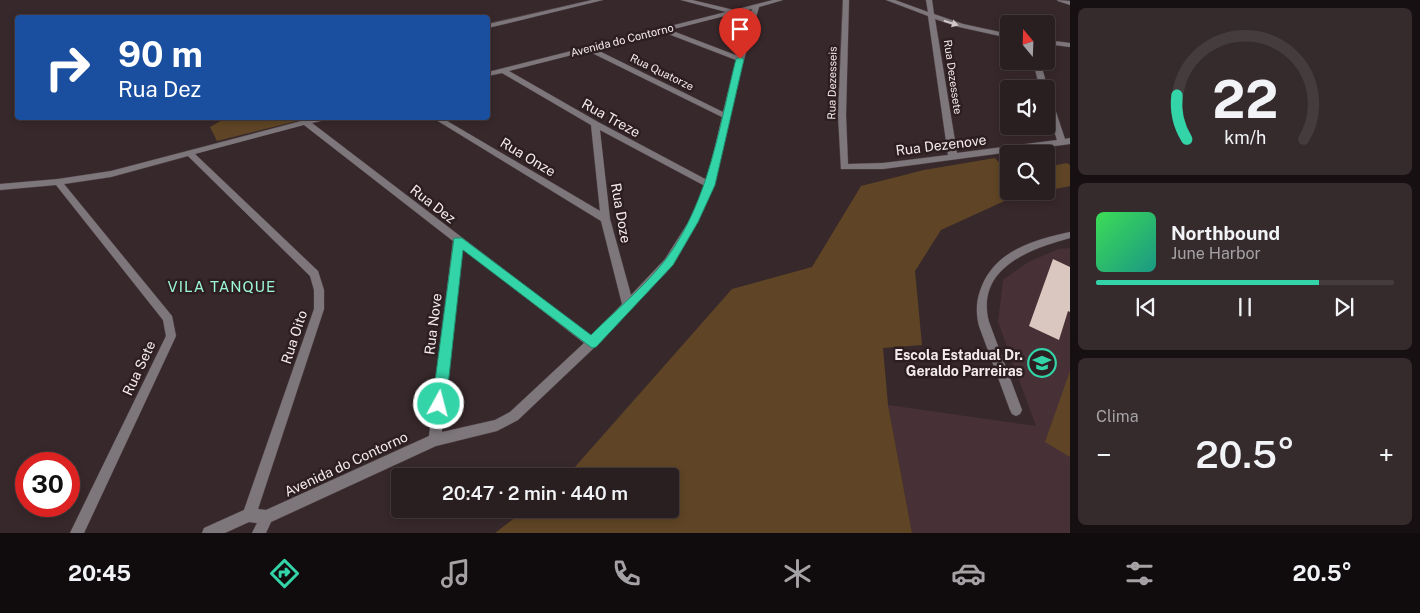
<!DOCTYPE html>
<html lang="pt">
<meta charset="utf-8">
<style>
body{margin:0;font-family:"Public Sans",sans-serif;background:#352b2d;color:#f1f3f6;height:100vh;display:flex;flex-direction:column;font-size:19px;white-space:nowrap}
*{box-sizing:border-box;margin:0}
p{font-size:16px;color:#a5a2a5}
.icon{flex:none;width:28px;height:28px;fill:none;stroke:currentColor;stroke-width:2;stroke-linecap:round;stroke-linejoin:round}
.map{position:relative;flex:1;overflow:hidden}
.sheet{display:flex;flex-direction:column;gap:8px;padding:8px;background:#171012;width:350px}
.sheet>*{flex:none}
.top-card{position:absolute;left:15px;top:15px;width:475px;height:105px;border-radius:5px;box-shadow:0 2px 8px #0003,0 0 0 1px #453c3e;background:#1a4fa0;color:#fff;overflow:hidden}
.needle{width:32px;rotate:341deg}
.controls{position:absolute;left:1000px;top:15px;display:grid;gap:10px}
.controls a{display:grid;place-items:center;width:55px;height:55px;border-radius:5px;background:#291e20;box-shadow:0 2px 8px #0003,0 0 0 1px #453c3e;font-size:25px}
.speed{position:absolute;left:15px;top:452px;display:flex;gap:10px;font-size:25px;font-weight:700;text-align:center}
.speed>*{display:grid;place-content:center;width:65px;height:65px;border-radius:50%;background:#291e20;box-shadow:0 2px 8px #0003,0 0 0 1px #453c3e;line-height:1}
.speed .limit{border:8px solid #d22;background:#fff;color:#111}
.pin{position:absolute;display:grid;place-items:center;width:42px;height:42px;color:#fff;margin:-51px -21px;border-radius:50% 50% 50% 0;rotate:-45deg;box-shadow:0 0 5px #0007}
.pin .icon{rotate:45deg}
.me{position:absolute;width:55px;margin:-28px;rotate:7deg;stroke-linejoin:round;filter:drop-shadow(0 0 4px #0008)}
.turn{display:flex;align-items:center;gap:18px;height:105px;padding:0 20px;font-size:22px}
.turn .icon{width:65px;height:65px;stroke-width:2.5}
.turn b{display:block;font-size:35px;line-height:42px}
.big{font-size:38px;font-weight:600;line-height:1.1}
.sheet .card{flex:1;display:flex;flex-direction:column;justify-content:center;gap:8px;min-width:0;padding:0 18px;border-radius:8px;background:#352b2d}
.sheet .dial{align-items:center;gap:0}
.dial svg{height:130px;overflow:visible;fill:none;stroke:#453c3e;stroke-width:7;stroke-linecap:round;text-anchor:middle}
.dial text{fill:#f1f3f6;stroke:none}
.song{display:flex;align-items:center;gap:15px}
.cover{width:60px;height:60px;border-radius:8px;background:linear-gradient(135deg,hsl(130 70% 55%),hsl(170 70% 35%))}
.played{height:5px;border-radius:2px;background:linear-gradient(90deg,#33d4a8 75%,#453c3e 75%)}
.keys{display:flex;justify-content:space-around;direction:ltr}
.heat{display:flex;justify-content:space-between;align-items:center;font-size:28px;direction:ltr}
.trip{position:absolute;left:391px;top:468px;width:288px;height:50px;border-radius:5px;background:#291e20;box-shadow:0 2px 8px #0003,0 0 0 1px #453c3e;font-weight:600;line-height:50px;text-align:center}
.menu{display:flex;height:80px;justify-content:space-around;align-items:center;background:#100c0d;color:#a5a2a5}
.menu .icon{width:35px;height:35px}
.menu .on{color:#33d4a8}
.menu b{font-size:22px;color:#f1f3f6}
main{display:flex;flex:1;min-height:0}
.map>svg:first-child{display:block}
</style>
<main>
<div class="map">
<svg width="1070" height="533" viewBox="0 0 1070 533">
<rect width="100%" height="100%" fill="#37282b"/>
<path fill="#473136" d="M1070,248v285h-158l-24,-128 148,21 -38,-104 5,-42 25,-18 31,-13z"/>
<g fill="#5f4525">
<path d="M226,118h83l-92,23 -7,-14z"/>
<path d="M995,158l14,14v19h35l-33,7 -70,32 -26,41 7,74 -39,3 5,57 24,128h-417l31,-24h144v-33h-103l165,-187 80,-22 49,-81 63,-16z"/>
<path d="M1067,163l3,2v21l-24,5v-24z"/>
<path d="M1070,371v86l-25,-15z"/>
</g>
<path fill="#dac7c0" d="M1053,259l17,8v45l-2,-1 -9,29 -30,-14z"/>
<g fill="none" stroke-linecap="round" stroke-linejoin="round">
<defs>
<g id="minor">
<path d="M592,0h11l-115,28v-4z"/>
<path d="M681,0h11l42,10 39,-10h10l-24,7 -20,70 -25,108 -16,37 -25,43 -77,81 -78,74 -21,11 -61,15 -165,76 -5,11h-14l5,-10 -8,-1 -24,11h-23l2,-5 40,-18 70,-201v-19l-4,-14 -122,-120 -77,21 -47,7 108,132 4,20 -92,197h-14l96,-197 -3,-16 -107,-135 -56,5v-6l58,-5 53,-8 194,-51 21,-2 -1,2 -13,3 279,213 31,-32 -21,-83 -168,-103h9l158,93 -9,-86 -89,-52 -14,3v-4l238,-60zM752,9l-14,47 -68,-26zM663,32l73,28 -13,52 -128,-63zM588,51l134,66 -15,63 -109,-58 -89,-51zM304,125l149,116 -24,195 -163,74 -8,-1 66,-200v-19l-6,-19 -123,-117zM600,130l105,56 -16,35 -24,38 -34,36 -21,-76zM462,248l122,95 -74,69 -15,8 -53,12z"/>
<path d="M843,0h6l-3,115 2,49 35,-1 65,-8 -20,-139 -42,-16h9l33,12 -2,-12h6l2,14 29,10 46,10v4l-50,-11 -24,-8 22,134 100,-13 -11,-34v-14l4,2 15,45 5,-1v6l-187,25h-42l-3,-54z"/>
<path d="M1057,0l13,1v4l-12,-4z"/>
<path d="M1046,40l24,3v4l-24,-3z"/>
<path d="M1033,61h7l8,28 -1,2 -1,-2h-6z"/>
<path d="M1070,232v6c-41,11 -95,31 -81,84l33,88 -2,4 -4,2 -4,-2 -2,-4 -31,-84c-3,-11 -3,-24 1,-35 13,-40 53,-51 90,-59z"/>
</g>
</defs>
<use href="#minor" stroke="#524346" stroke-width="1"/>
<use href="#minor" fill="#7d777c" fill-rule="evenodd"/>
</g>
<defs><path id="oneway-solid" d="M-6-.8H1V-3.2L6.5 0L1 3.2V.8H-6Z" transform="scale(1.25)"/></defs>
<use fill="#d1c8ca" href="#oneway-solid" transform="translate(951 23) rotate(17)"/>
<path fill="#33d4a8" stroke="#218a6d" d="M740,57l4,2 -29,126 -17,37 -25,43 -77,82 -4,1 -129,-98 -17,154 -2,4 -5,2 -5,-2 -2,-4 22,-166h8l129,97c23,-23 56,-51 75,-76 43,-58 53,-132 70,-200z"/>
<defs>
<symbol id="school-ring" viewBox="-11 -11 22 22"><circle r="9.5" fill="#2d1e21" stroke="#33d4a8" stroke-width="1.5"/><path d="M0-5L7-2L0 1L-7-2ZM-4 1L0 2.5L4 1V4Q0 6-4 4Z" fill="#33d4a8"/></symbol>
</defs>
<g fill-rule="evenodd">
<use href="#school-ring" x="1026" y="347" width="32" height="32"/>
</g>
<g text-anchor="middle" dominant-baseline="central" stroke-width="5" stroke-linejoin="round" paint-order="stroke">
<g font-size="11" fill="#f5ebec" stroke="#2d1e21">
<text transform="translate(622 40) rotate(-14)">Avenida do Contorno</text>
<text transform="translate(662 72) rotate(26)">Rua Quatorze</text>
<text transform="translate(953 77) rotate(82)">Rua Dezessete</text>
<text transform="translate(832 83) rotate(-89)">Rua Dezesseis</text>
</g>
<g font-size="14" fill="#f5ebec" stroke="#2d1e21">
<text transform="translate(611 118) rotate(29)">Rua Treze</text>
<text transform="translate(941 145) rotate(-7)">Rua Dezenove</text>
<text transform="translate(528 157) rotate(31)">Rua Onze</text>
<text transform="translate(433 204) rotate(38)">Rua Dez</text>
<text transform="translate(621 213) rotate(80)">Rua Doze</text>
<text transform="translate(433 324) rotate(-83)">Rua Nove</text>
<text transform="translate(294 337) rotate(-72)">Rua Oito</text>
<text transform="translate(139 368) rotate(-65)">Rua Sete</text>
<text transform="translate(346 464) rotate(-25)">Avenida do Contorno</text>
</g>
<g font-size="14" font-weight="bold" fill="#f5ebec" stroke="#2d1e21" text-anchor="end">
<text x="1023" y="355">Escola Estadual Dr.<tspan x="1023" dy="16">Geraldo Parreiras</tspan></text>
</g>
<g font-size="15" letter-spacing="1" fill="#9bf7d6" stroke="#2d1e21">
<text x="222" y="286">VILA TANQUE</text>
</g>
</g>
</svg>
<div class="controls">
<a><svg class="needle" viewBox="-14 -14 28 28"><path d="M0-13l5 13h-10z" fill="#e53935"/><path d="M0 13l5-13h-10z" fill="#a5a2a5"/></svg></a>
<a><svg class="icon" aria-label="sound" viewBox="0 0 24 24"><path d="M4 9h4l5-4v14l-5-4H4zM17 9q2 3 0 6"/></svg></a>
<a><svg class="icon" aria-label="search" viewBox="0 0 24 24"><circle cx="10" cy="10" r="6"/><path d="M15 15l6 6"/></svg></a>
</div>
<div class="speed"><div class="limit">30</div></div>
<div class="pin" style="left:740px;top:59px;background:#d93025"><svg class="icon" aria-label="arrive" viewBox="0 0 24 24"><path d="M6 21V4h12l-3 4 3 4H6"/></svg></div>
<svg class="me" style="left:439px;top:404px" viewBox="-20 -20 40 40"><circle r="17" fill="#33d4a8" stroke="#fff" stroke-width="3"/><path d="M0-11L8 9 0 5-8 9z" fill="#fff"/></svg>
<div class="trip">20:47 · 2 min · 440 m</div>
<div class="top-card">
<div class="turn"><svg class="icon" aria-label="right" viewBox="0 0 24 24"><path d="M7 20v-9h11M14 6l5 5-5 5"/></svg><div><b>90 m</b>Rua Dez</div></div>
</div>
</div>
<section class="sheet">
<div class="card dial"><svg viewBox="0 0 100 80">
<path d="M14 69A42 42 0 1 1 86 69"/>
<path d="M14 69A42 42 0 0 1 8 42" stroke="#33d4a8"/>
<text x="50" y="56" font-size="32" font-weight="700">22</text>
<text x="50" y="72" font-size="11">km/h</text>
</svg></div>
<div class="card">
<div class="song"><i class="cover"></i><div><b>Northbound</b><p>June Harbor</p></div></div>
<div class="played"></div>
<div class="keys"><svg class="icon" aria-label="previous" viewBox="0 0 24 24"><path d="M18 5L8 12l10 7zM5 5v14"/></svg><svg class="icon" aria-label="pause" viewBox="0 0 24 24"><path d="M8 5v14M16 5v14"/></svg><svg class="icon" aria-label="next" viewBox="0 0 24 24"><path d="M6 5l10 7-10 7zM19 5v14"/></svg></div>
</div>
<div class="card"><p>Clima</p>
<div class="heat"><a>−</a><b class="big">20.5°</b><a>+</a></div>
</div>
</section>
</main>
<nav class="menu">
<b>20:45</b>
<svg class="icon on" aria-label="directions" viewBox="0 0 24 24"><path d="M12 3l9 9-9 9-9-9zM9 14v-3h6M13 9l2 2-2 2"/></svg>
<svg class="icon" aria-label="music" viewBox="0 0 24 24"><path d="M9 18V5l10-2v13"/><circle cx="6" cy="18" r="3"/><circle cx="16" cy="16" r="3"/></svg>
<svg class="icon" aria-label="phone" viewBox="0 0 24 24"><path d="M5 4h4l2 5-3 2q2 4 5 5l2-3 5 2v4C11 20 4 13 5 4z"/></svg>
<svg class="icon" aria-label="climate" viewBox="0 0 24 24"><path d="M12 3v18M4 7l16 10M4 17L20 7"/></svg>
<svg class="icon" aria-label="car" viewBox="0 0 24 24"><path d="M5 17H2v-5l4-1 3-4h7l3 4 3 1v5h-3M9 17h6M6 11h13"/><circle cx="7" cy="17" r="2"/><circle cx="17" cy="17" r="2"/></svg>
<svg class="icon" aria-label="filters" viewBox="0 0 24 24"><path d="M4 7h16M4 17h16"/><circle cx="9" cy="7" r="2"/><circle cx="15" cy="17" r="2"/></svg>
<b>20.5°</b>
</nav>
